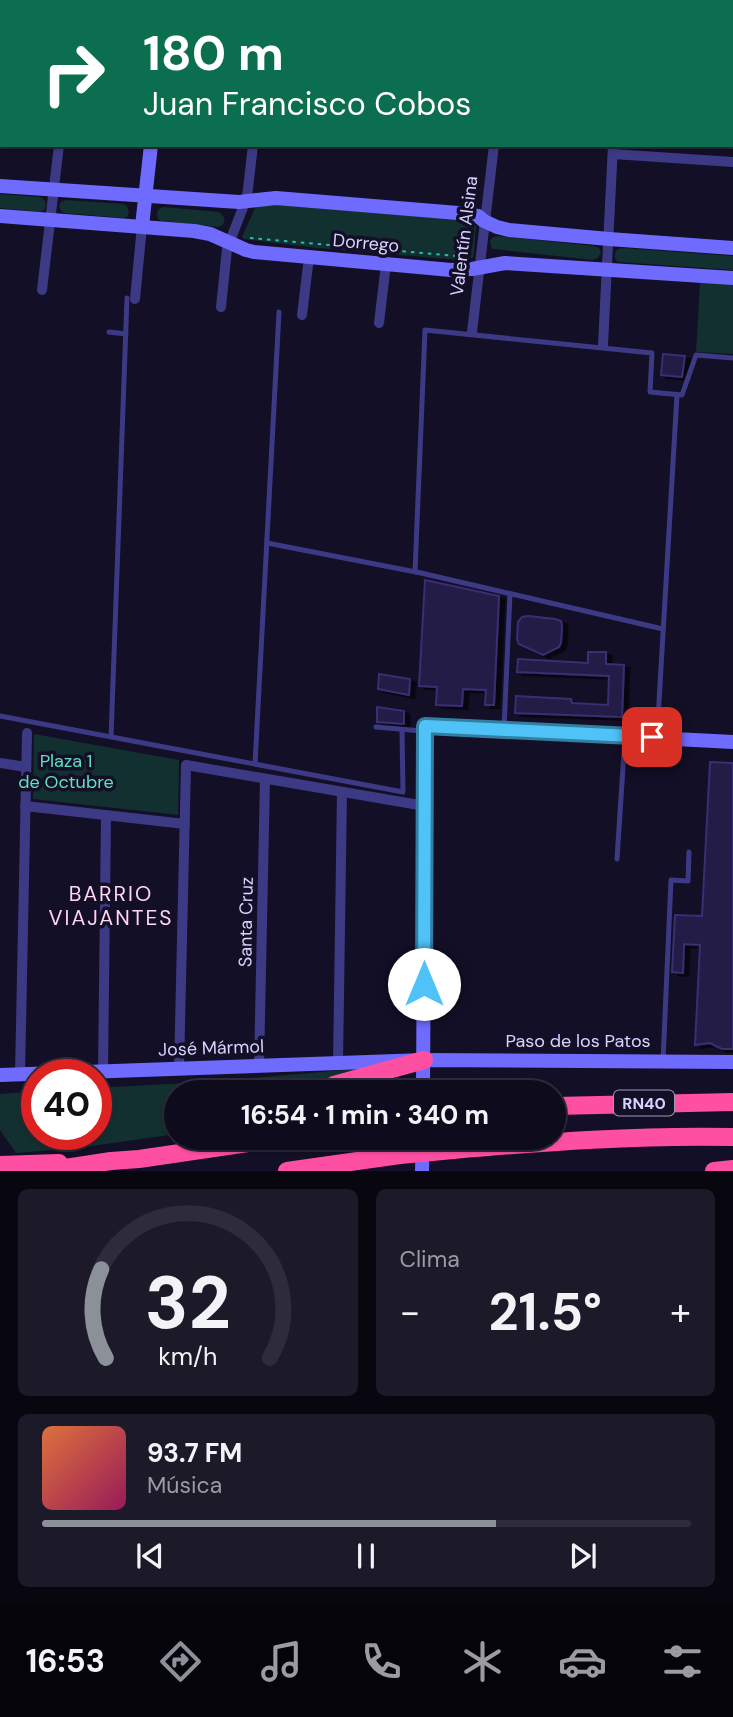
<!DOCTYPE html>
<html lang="es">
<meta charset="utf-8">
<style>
body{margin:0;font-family:"DM Sans",sans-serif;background:#1c1929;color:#f1f3f6;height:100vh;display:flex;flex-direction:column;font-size:26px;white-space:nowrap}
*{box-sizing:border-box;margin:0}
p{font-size:23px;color:#9b9ba3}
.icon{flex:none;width:38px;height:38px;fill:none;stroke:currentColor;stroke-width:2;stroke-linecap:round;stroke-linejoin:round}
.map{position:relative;height:1171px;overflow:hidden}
.sheet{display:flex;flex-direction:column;gap:18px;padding:18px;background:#08060f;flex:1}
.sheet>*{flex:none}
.guide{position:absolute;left:0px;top:0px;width:733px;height:147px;box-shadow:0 2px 5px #0004,0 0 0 2px #2e2b3b;background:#0b6e4f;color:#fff;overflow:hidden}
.speed{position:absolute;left:21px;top:1059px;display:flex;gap:14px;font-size:35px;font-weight:700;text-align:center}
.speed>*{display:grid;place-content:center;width:91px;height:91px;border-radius:50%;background:#0e0b1c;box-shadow:0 2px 5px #0004,0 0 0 2px #2e2b3b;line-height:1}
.speed .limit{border:10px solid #d22;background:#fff;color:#111}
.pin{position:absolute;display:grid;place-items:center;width:60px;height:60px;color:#fff;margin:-30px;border-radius:14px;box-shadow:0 4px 10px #0006}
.me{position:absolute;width:77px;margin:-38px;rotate:0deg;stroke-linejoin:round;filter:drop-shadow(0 0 5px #0008)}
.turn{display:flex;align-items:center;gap:24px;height:147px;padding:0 28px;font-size:32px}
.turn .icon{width:91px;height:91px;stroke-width:2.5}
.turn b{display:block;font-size:49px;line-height:60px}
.big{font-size:52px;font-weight:700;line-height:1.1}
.sheet .tile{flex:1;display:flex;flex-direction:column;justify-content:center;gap:10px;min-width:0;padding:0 24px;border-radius:10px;background:#1c1929}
.sheet .dial{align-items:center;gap:0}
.dial svg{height:182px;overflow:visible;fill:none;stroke:#2e2b3b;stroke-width:7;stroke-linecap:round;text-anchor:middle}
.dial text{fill:#f1f3f6;stroke:none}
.song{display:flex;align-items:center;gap:21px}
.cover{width:84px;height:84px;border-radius:10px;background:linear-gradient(135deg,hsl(20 70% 55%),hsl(330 70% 35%))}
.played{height:7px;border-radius:4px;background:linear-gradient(90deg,#8c9099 70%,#2e2b3b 70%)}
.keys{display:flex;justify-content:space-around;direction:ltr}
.heat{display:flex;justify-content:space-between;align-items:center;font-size:38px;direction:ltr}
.sheet .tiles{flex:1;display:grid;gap:18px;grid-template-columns:1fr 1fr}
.tile:last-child{grid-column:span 2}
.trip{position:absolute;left:164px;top:1080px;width:402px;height:70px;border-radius:35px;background:#0e0b1c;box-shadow:0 2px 5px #0004,0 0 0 2px #2e2b3b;font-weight:700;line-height:70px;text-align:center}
.dock{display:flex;height:112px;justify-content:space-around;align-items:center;background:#06040b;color:#9b9ba3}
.dock .icon{width:49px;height:49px}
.dock .on{color:#8c9099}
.dock b{font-size:32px;color:#f1f3f6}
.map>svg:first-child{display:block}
</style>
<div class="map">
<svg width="733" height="1171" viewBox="0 0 733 1171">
<defs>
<filter id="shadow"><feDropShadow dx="5.5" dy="3" stdDeviation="0" flood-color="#0009"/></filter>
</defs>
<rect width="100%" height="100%" fill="#130f26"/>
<g fill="#12302f">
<path d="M0,194l41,3 4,4c2,5 0,10 -5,11l-40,-4z"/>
<path d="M66,200l58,4 3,2 2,7 -2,4 -4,1 -59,-5 -3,-2 -2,-5 2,-4z"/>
<path d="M277,205l187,15 10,3 2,3 -2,28 -1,4 -13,2 -143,-12 -73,-9 -2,-2 13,-29 3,-2z"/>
<path d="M163,207l56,5 5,5c1,4 0,9 -6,10l-57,-6 -3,-2 -1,-5 1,-4z"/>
<path d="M499,236l95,10 5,2 2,5 -3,5 -5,2 -100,-11 -2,-2 -1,-6 3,-4z"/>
<path d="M623,248l110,8v14l-115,-8 -3,-3v-6l3,-4z"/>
<path d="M700,282l33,2v70l-37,-2z"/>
<path d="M34,734l145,26 -1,55 -145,-16z"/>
<path d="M368,1068l-46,14 -24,10h-121v42l-100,14 -61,5 -16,-23v-36l37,-3v43h59v-46l108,-6z"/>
</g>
<g fill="#241b47" stroke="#3b2d73" stroke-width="2" filter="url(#shadow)">
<path d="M663,354l22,2 -3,21 -21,-2z"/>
<path d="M425,580l74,16 -5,109h-9l1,-15 -23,-1 -1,17 -26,-1 1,-18 -18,-1z"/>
<path d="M528,616l27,3 6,2 1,5 -1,17 -2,4 -16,8 -24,-11 -2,-5 1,-17 4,-5z"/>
<path d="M588,652h18v12l18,1 -2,52 -107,-4 1,-17 55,3 1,4 36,2 1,-29 -92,-4 1,-13 70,4z"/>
<path d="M379,674l31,5 -1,16 -31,-6z"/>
<path d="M377,707l27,4v13l-27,-2z"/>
<path d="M710,762l23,1v286h-11l-12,-6 -15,2 5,-100 -16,-1 -1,29 -11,-1 3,-57 27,1z"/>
</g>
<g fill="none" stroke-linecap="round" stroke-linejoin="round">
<path stroke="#2fb8b0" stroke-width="2" stroke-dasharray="3.5 5" stroke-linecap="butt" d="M250,238l206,18 14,-5"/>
<g stroke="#3d3a85" stroke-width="5">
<path d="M109,332l17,2"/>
<path d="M267,543l154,30 242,56"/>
<path d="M415,572l10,-242 227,23 -2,39 32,3 14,-40 37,3"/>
<path d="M0,716l403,76 -1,-62"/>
<path d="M658,719l19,-324"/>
<path d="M376,727l46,4"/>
<path d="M504,729l6,-135"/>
<path d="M111,737l16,-439"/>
<path d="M255,764l24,-452"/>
<path d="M617,859l8,-122"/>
<path d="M663,1061l8,-181 17,1 1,-29"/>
</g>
<g stroke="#3d3a85" stroke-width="10">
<path d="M526,0l17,2"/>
<path d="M75,2v-2"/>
<path d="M270,2v-2"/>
<path d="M384,2v-2"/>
<path d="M511,2v-2"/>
<path d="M621,2v-2"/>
<path d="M732,78h1"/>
<path d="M613,154l120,8"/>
<path d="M42,290l17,-145"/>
<path d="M135,299l7,-73"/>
<path d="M221,307l6,-58 20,-52 6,-52"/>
<path d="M302,315l7,-58"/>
<path d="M379,323l7,-59"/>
<path d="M472,332l22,-187"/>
<path d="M603,345l10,-200"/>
<path d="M0,763l26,4"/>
<path d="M25,806l160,18"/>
<path d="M338,1063l4,-271"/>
<path d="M259,1066l6,-287"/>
<path d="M179,1069l7,-304 239,41"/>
<path d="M103,1071l3,-256"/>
<path d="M20,1074l7,-341"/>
</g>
<g stroke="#6f6bff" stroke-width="14">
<path d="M167,2v-2"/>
<path d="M0,186l239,16 37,-4 182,15 20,3 6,5 13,6 12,3 100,9 124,9"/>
<path d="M0,216l194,15 16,3 36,16 8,2 197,18 21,-1 33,-6 228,15"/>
<path d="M142,226l9,-81"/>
<path d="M0,1075l424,-15 309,2"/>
<path d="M423,1092l2,-366 308,16"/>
<path d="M422,1171l1,-33"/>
</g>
<g stroke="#ff4fa3" stroke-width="18">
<path d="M320,1092l14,-7 90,-25"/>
<path d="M555,1106l178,-4"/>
<path d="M453,1150c93,-8 187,-15 280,-13"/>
<path d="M0,1165l59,-2"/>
<path d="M46,1171l65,-10 28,-2 143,-21"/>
<path d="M287,1171l113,-16"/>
<path d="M714,1171l19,-2"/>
</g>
<path stroke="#ff4fa3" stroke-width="18" d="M400,1155l53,-5"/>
</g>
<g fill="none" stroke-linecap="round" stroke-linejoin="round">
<defs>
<path id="route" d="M424,984l1,-258 227,11"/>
</defs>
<use href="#route" stroke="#337fa1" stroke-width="18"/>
<use href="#route" stroke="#4fc3f7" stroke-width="12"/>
</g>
<g text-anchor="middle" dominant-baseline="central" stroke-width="7" stroke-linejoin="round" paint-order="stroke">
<rect fill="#130f26" stroke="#9e99be" stroke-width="2" x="614" y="1090.5" width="60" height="25" rx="5"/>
<g font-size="16" font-weight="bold" fill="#d9d4ff">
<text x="644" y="1103">RN40</text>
</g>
<g font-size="18" fill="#d9d4ff" stroke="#130f26">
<text transform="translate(464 236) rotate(-83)">Valentín Alsina</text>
<text transform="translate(366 243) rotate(5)">Dorrego</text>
<text transform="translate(246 922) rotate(-89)">Santa Cruz</text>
<text x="578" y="1041">Paso de los Patos</text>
<text transform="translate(211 1048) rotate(-2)">José Mármol</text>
</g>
<g font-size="18" fill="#5fe0c0" stroke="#130f26">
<text x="66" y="761">Plaza 1<tspan x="66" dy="21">de Octubre</tspan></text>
</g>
<g font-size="21" letter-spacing="2" fill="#ffd6f0" stroke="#130f26">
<text x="111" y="894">BARRIO<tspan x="111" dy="24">VIAJANTES</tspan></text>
</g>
</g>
</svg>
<div class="speed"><div class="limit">40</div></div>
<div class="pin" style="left:652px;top:737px;background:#d93025"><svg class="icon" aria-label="arrive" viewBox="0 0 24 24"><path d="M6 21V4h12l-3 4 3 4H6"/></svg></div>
<svg class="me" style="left:424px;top:984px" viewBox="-20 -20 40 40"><circle r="19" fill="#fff"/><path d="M0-13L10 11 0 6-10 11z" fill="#4fc3f7"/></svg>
<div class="trip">16:54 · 1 min · 340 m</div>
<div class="guide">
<div class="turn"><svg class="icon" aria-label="right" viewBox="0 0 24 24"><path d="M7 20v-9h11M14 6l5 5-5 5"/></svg><div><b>180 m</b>Juan Francisco Cobos</div></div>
</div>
</div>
<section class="sheet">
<div class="tiles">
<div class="tile dial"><svg viewBox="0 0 100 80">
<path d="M14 69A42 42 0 1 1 86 69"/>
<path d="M14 69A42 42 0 0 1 12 30" stroke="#8c9099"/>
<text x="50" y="56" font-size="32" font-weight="700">32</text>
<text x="50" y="72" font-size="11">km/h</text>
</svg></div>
<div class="tile"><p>Clima</p>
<div class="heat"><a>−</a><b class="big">21.5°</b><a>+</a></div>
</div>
<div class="tile">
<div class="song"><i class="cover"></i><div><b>93.7 FM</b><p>Música</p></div></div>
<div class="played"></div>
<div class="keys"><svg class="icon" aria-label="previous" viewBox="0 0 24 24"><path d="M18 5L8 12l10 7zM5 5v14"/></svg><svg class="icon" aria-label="pause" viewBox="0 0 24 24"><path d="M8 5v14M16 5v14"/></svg><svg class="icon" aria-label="next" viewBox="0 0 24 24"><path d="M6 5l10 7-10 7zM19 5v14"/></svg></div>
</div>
</div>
</section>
<nav class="dock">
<b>16:53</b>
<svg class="icon on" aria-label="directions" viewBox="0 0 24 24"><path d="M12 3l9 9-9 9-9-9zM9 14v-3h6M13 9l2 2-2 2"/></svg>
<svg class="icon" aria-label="music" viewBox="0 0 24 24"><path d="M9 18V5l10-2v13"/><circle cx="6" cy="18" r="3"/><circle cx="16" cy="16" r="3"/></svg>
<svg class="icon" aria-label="phone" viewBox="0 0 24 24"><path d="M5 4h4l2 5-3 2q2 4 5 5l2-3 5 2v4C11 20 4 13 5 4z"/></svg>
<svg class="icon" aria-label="climate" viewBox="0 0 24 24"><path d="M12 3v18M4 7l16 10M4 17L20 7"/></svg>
<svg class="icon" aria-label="car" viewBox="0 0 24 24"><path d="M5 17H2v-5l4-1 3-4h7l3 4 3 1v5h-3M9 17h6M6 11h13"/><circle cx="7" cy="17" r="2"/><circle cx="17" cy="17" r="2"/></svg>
<svg class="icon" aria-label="filters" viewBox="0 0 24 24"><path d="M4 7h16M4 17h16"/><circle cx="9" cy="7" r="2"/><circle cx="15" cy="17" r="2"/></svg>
</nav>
